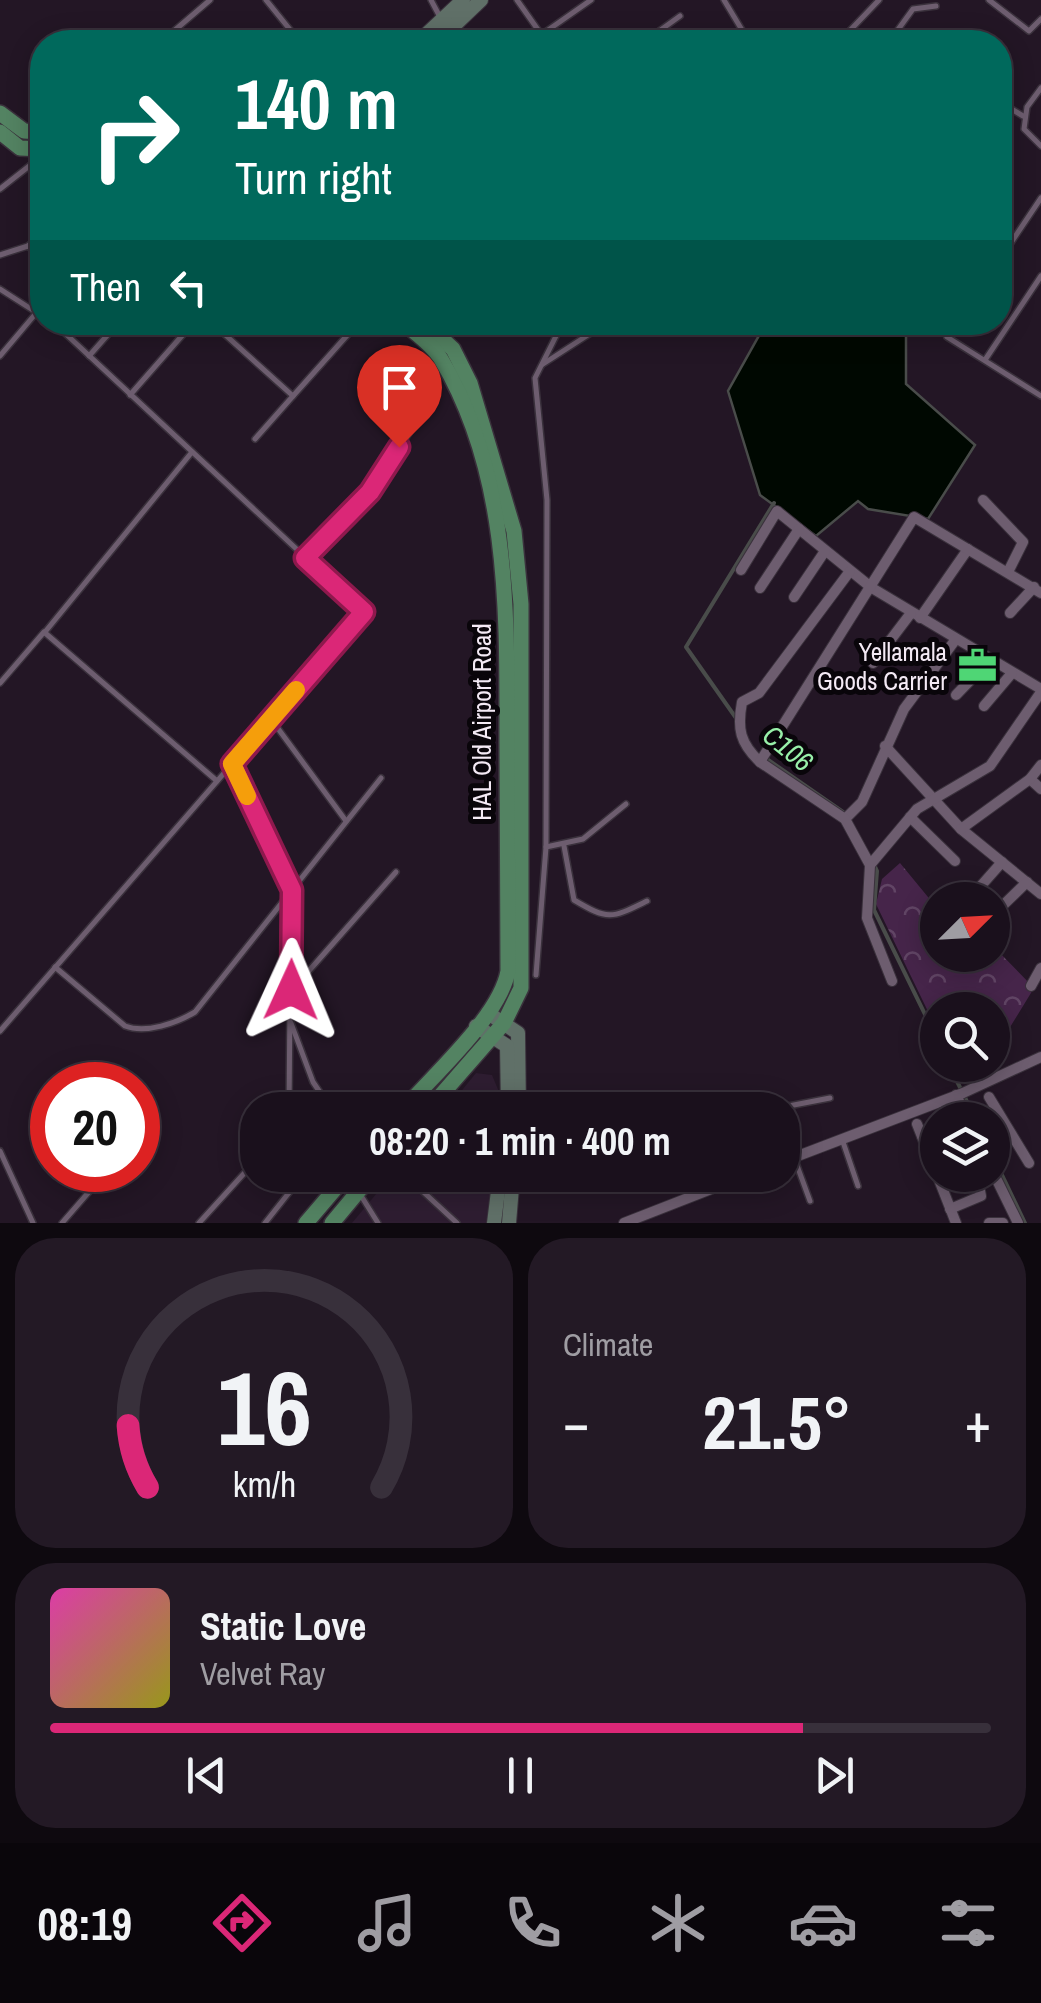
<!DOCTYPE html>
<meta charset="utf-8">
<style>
body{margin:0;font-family:"Archivo Narrow",sans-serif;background:#231925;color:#f1f3f6;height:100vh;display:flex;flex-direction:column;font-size:38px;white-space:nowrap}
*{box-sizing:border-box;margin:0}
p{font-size:32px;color:#9f9da3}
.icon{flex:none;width:55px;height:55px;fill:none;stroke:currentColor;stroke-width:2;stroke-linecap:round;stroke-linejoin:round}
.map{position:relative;height:1223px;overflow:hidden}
.panel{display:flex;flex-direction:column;gap:15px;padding:15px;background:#0e090f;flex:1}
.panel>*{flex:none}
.hud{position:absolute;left:30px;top:30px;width:982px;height:305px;border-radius:40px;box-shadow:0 5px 25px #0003,0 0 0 2px #38303b;background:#00695c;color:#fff;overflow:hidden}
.needle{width:65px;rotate:66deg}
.buttons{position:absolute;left:920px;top:882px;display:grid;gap:20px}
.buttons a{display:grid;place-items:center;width:90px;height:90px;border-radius:50%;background:#1a101c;box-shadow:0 5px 25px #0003,0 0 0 2px #38303b;font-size:50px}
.speed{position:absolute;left:30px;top:1062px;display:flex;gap:20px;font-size:50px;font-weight:700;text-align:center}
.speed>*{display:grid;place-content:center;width:130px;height:130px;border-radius:50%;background:#1a101c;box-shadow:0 5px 25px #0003,0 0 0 2px #38303b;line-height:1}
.speed .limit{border:15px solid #d22;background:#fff;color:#111}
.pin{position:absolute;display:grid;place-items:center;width:85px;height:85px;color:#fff;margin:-102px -42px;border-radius:50% 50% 50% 0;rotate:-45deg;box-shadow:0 0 10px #0007}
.pin .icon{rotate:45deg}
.me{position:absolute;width:110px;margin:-55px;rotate:1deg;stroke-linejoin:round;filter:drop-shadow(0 0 8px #0008)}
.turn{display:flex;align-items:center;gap:35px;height:210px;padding:0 40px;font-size:45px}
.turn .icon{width:130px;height:130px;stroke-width:2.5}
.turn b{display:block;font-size:70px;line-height:85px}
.then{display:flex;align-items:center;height:95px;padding:0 40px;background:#0003;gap:20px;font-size:38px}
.big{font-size:75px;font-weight:700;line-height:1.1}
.panel .widget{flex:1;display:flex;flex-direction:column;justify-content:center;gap:15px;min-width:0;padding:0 35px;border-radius:40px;background:#231925}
.panel .dial{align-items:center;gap:0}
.dial svg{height:260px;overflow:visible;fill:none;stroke:#38303b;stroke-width:7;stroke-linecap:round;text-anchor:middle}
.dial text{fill:#f1f3f6;stroke:none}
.song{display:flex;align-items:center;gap:30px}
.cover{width:120px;height:120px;border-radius:15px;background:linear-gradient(135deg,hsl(320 70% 55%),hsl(60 70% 35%))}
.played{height:10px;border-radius:5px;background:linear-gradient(90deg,#db2777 80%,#38303b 80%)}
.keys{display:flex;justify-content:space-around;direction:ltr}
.heat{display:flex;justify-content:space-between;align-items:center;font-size:55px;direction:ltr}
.panel .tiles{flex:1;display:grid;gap:15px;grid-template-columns:1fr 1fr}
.widget:last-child{grid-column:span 2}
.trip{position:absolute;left:240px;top:1092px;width:560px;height:100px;border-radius:40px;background:#1a101c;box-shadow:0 5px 25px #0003,0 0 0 2px #38303b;font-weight:700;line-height:100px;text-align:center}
.tabs{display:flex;height:160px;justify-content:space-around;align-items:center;background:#0a060b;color:#9f9da3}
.tabs .icon{width:70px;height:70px}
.tabs .selected{color:#db2777}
.tabs b{font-size:45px;color:#f1f3f6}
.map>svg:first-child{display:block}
</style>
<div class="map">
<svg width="1041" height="1223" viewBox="0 0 1041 1223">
<defs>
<pattern id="park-crowns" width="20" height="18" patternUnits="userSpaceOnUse" patternTransform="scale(2.5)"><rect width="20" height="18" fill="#46254a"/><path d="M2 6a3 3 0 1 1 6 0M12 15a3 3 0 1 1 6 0" fill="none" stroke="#614565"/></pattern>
</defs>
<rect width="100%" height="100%" fill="#231625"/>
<g fill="#2e1d31">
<path d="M476,1073l16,2 10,24 -2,11h-54z"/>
<path d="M392,1175h101l-7,48h-134z"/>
</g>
<path fill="url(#park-crowns)" d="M900,863l37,45 1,47h54l1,-31 11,12 -9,12 39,40 -41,67 -1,-45h-54l-1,20 -61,-126 6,-25z"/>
<path fill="#000801" stroke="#494c4a" stroke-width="2.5" d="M766,323h140v61l69,61 -47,74 -60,-10 -10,-8 -42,35 -56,-41 -32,-104z"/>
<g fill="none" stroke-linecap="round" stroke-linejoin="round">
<g stroke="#494c4a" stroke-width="4">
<path d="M736,718l-50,-71 88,-144"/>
<path d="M764,757l79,55"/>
<path d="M873,862l4,9 -3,39 64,131"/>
<path d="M949,1065l27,55"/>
<path d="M992,1154l33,69"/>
</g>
<defs>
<g id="lane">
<path d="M266,0l34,42"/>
<path d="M431,0l9,17"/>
<path d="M517,0l24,34"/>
<path d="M724,0l24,40"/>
<path d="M989,0l40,31 12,-12"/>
<path d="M663,29l8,13"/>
<path d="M161,42l49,-42"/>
<path d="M531,42l60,-42"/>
<path d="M644,42l36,-26"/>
<path d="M839,42l40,-42"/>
<path d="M889,42l24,-33 23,-3"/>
<path d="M1041,88l-14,19 -3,22 17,17"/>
<path d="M1000,102l23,14"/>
<path d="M0,189l42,-33"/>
<path d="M28,246l14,13"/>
<path d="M0,255l28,-9 14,-12"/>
<path d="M1000,259l41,-61"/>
<path d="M0,289l42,27"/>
<path d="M211,322l82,74 -38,43"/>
<path d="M957,322l-10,15 94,59"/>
<path d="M0,356l37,-44"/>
<path d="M89,356l30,-34"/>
<path d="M985,360l56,-84"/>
<path d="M543,364l65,-42"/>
<path d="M130,395l64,-73"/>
<path d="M293,396l58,-65"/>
<path d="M305,557l65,-65 57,-86 1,-15 -21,-32"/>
<path d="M45,632l147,-180"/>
<path d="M0,683l44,-51 173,149"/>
<path d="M271,719l75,102"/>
<path d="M231,764l60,126 -2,220"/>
<path d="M564,846l10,54c35,21 38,18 73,1"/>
<path d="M546,847l37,-8 43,-35"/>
<path d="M55,967l70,59c21,8 52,-3 70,-14l186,-234"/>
<path d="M536,975l10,-128 1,-347 -12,-122 28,-56"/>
<path d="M292,990l104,-118"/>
<path d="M291,1023l22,59 19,28"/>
<path d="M0,1031l364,-419 -311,-290"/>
<path d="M522,1106l40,4"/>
<path d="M768,1110l62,-12"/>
<path d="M843,1142l15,44"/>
<path d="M0,1151l33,72"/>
<path d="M795,1160l15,41"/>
<path d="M405,1175l52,48"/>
<path d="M539,1190v-15"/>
<path d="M360,1194l18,29"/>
<path d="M62,1223l46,-53"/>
<path d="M199,1223l59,-65"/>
<path d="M265,1223l38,-48"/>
</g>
<g id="street">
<path d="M983,500l40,42 -15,30"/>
<path d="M741,570l36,-59 95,77 169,101"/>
<path d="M760,588l39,-59"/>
<path d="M794,597l31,-46"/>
<path d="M1010,613l24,-26"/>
<path d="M920,618l48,-69"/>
<path d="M873,663l38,-50"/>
<path d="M956,695l33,-34"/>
<path d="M984,706l28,-33"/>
<path d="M885,746l76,83 80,65"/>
<path d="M760,762c-20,-19 -23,-33 -18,-60l17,-9 91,-122"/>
<path d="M1030,779l11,10"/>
<path d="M910,817l45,44"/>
<path d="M845,819l17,-17 42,-93 52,-70"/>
<path d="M961,829l69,-50 11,-14"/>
<path d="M870,865l-25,-46 -85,-57 3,-5 151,-240 127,76"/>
<path d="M972,896l30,-34"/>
<path d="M993,915l34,-33"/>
<path d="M892,981l-25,-63 3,-53 47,-56 73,-43 51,-74"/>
<path d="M1031,986l10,-18"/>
<path d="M956,1095l12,25"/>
<path d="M989,1097l40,66"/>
<path d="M917,1124l39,99"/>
<path d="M922,1136l16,-6"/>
<path d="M782,1162l181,-69 78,-36"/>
<path d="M992,1170l26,53"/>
<path d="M950,1209l31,-13 -4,-21"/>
<path d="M624,1223l123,-48"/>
<path d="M989,1223h14"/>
</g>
<g id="secondary">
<path d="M418,42l45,-42"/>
<path d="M437,42l44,-42"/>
<path d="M488,1013l30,20 1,77"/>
<path d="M476,1026l31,20 1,64"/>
<path d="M494,1223l6,-48"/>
<path d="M509,1223l4,-48"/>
</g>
<g id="primary">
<path d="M0,113l24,18 18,1"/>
<path d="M0,132l20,16 22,1"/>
<path d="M424,322l29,27 17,34 44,148 7,73v384l-17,35 -76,87"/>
<path d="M403,1110c31,-36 97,-94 105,-139 0,-76 0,-152 -1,-228 0,-129 3,-269 -66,-384 -8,-14 -25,-25 -38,-37"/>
<path d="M306,1223l41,-48"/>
<path d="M332,1223l40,-48"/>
</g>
</defs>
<use href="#lane" stroke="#3a313c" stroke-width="8"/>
<use href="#street" stroke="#3a313c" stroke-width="12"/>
<use href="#secondary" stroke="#3a313c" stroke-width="16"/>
<use href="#primary" stroke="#3a313c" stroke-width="18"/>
<use href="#lane" stroke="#6d5d6f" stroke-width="5"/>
<use href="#street" stroke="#6d5d6f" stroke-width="10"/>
<use href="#secondary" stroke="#607068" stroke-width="14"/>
<use href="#primary" stroke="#538362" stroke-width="15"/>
</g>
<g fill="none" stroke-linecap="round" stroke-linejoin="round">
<defs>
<path id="route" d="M291,990l1,-100 -60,-126 132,-152 -59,-54 65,-66 29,-45"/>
</defs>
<use href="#route" stroke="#8e194d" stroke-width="25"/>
<use href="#route" stroke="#db2777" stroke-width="18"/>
<path stroke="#f59e0b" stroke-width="18" d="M247,796l-15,-32 64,-74"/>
</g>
<defs>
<symbol id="office-bare" viewBox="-9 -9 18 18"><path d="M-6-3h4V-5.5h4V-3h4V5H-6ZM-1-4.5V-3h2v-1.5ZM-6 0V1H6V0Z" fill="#4fd675" stroke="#09050a" stroke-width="2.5" paint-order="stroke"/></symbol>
</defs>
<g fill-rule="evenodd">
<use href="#office-bare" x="950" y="638" width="55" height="55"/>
</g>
<g text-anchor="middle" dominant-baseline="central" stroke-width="10" stroke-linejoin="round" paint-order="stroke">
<g font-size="25" fill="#f4eaf5" stroke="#09050a" text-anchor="end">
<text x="947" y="652">Yellamala<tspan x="947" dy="29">Goods Carrier</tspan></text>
</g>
<g font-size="25" fill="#f4eaf5" stroke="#09050a">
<text transform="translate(482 722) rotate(-90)">HAL Old Airport Road</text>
</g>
<g font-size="28" font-style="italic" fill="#98f0a9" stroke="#09050a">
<text transform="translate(788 748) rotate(39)">C106</text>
</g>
</g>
</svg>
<div class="buttons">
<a><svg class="needle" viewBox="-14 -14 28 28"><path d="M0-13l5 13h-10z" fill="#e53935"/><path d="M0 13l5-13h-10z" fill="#9f9da3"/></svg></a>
<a><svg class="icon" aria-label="search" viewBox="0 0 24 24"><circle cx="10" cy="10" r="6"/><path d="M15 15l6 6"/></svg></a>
<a><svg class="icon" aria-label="layers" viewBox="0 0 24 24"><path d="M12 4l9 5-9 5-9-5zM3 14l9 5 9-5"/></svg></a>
</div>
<div class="speed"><div class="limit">20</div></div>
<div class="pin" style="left:399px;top:447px;background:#d93025"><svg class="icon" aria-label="arrive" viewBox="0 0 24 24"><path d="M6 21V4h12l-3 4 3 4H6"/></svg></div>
<svg class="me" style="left:291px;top:990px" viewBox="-20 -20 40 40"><path d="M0-17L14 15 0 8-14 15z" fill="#db2777" stroke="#fff" stroke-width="4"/></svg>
<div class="trip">08:20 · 1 min · 400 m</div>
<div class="hud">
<div class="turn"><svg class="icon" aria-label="right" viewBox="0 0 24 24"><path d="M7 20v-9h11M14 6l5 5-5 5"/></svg><div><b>140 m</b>Turn right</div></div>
<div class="then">Then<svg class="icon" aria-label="left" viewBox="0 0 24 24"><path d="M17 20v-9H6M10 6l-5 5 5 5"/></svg></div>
</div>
</div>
<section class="panel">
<div class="tiles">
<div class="widget dial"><svg viewBox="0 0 100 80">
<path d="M14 69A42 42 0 1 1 86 69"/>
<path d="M14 69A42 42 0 0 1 8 50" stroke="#db2777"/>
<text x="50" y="56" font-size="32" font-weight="700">16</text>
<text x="50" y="72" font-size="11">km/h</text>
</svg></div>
<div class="widget"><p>Climate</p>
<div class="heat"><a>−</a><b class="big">21.5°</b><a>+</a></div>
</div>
<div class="widget">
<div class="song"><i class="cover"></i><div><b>Static Love</b><p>Velvet Ray</p></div></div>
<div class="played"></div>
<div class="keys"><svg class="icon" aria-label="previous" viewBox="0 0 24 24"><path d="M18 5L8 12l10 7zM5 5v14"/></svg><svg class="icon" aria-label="pause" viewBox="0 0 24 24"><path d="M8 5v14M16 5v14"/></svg><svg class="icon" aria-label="next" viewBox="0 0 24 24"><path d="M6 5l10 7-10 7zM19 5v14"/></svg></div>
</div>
</div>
</section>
<nav class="tabs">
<b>08:19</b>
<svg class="icon selected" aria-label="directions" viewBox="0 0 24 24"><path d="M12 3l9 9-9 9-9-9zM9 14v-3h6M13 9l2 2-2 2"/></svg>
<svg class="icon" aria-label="music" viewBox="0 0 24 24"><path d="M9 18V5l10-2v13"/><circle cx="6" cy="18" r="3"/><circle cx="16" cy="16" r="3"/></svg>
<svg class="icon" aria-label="phone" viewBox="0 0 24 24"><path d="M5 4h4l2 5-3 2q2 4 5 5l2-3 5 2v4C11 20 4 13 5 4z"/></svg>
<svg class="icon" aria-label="climate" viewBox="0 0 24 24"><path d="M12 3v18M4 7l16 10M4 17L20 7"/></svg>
<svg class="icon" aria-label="car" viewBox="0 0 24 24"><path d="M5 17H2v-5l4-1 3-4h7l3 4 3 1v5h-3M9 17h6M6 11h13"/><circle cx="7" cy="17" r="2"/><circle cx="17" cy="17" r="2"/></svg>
<svg class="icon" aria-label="filters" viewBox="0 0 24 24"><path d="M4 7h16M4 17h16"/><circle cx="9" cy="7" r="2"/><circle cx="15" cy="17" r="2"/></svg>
</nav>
